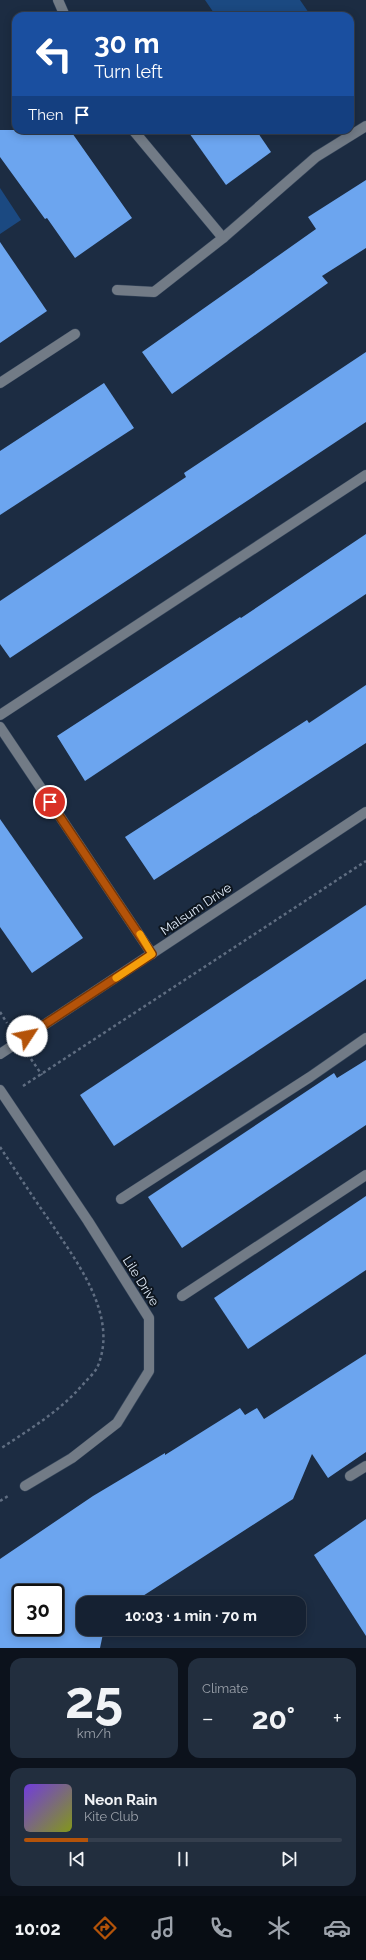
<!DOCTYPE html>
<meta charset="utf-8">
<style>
body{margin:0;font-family:Raleway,sans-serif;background:#222e3e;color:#f1f3f6;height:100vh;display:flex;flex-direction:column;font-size:15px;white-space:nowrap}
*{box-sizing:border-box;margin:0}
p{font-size:13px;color:#9da3ac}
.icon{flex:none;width:22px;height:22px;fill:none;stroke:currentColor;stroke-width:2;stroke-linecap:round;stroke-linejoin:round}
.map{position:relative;height:1648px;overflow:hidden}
.sheet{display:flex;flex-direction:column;gap:10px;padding:10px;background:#0c121c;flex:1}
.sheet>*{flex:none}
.guide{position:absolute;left:12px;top:12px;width:342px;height:122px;border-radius:12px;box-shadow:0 2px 10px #0003,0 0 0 1px #343e4d;background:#1a4fa0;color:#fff;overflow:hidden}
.speed{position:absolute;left:12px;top:1584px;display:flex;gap:8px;font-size:20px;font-weight:700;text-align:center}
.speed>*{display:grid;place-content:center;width:52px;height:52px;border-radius:50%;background:#152132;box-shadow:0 2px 10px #0003,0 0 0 1px #343e4d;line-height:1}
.speed .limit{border:2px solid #111;border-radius:6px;background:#fff;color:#111}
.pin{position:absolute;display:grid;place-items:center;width:34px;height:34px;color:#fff;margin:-17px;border:2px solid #fff;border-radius:50%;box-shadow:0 1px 4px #0007}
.me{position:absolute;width:44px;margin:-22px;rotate:56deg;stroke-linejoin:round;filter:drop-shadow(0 0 3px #0008)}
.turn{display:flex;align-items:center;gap:14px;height:84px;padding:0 16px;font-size:18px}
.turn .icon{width:52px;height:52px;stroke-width:2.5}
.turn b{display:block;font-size:28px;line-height:34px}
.then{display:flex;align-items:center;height:38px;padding:0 16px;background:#0003;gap:8px;font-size:15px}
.big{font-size:30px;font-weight:700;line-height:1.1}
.sheet .tile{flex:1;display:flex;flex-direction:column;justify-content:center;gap:6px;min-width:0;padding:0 14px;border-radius:12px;background:#222e3e}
.sheet .dial{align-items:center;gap:0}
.dial b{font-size:52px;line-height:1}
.song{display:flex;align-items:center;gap:12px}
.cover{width:48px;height:48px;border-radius:6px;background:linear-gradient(135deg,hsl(260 70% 55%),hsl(70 70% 35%))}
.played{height:4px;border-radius:2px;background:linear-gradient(90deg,#b45309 20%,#343e4d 20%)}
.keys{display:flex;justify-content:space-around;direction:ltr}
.heat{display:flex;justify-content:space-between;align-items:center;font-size:22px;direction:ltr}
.sheet .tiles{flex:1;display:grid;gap:10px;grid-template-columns:1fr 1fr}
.tile:last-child{grid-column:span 2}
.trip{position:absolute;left:76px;top:1596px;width:230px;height:40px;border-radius:12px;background:#152132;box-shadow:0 2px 10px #0003,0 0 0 1px #343e4d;font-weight:700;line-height:40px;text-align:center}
.menu{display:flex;height:64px;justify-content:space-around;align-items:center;background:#080d14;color:#9da3ac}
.menu .icon{width:28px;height:28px}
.menu .current{color:#b45309}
.menu b{font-size:18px;color:#f1f3f6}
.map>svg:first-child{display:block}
</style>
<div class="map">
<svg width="366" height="1648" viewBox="0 0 366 1648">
<rect width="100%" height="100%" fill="#1c2c42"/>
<g fill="#1b4981">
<path d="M205,0h95l11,16h-95z"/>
<path d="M0,188l21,32 -21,14z"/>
</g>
<g fill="#6ca5ef" fill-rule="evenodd">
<path d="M0,130h70l62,88 -57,40 -28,-40 -2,1 -45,-62z"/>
<path d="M187,130h69l15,22 -45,33z"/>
<path d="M366,180v68l-44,28 6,7 -156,111 -30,-42 174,-123 -8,-12z"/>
<path d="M0,242l47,69 -47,32z"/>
<path d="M366,352v70l-356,236 -10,-14v-43l186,-124 -2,-4z"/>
<path d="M104,383l30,45 -134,87v-64z"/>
<path d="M366,534v60l-281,187 -28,-45 183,-119 1,1z"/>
<path d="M366,685v58l-212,137 -29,-43 182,-117 2,3z"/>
<path d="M0,819l83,119 -51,35 -32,-46z"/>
<path d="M366,905v74l-252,167 -34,-51z"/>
<path d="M366,1060v65l-184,123 -34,-51 186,-124 3,5z"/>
<path d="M366,1196v74l-118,79 -34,-51z"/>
<path d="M366,1354v98l-38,26 -16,-24 -19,45 -161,104h-49v26h21l-4,19h-100v-89l93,-63 72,-43v2l75,-47 5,7 12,-7 7,11zM21,1593h34v34h-34z"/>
<path d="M366,1519v117l-52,-81z"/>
</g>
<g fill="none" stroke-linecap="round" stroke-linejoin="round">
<defs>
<g id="minor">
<path d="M58,0l7,16"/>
<path d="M133,130l90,108"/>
<path d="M117,290l37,2 69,-54 93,-81 50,-31"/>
<path d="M0,383l75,-49"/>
<path d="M0,715l366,-240"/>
<path d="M0,727l152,227"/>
<path d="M0,1054l366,-242"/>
<path d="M0,1090l88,131 61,97v53l-32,52 -45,35 -47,28"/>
<path d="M121,1199l189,-122 56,-39"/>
<path d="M182,1296l184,-121"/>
<path d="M350,1476l16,-10"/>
</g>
</defs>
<use href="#minor" stroke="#37475c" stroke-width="11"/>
<g stroke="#606e82" stroke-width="2.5" stroke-dasharray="3 3" stroke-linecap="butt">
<path d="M0,1012l7,11"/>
<path d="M31,1059l11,16"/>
<path d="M23,1086l343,-225"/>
<path d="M0,1147c16,24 32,49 49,73 27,41 71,96 48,148 -3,5 -8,10 -12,14 -23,28 -55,47 -85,67"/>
<path d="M0,1501l8,-5"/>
</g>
<use href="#minor" stroke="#727b86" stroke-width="10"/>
</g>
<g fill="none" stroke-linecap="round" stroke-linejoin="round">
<defs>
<path id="route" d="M27,1036l125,-82 -102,-152"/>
</defs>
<use href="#route" stroke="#753606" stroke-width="10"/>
<use href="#route" stroke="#b45309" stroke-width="7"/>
<path stroke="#f59e0b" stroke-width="7" d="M116,978l36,-24 -12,-20"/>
</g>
<g text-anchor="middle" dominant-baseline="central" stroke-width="4" stroke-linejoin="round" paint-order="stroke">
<g font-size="13" fill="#e0ebf9" stroke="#0d151e">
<text transform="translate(196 909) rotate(-34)">Malsum Drive</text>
<text transform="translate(141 1281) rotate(58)">Lile Drive</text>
</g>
</g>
</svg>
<div class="speed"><div class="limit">30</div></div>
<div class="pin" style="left:50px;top:802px;background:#d93025"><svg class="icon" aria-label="arrive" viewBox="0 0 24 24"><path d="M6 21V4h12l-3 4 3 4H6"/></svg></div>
<svg class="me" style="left:27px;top:1036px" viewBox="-20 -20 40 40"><circle r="19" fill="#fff"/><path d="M0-13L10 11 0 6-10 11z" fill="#b45309"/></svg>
<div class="trip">10:03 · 1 min · 70 m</div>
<div class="guide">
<div class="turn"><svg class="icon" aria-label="left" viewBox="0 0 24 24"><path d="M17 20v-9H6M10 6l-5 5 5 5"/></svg><div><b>30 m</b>Turn left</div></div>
<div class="then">Then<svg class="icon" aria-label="arrive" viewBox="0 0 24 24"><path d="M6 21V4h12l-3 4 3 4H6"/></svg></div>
</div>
</div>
<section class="sheet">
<div class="tiles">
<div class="tile dial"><b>25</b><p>km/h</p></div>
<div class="tile"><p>Climate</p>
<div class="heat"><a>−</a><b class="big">20°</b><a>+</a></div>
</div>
<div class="tile">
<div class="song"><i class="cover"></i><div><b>Neon Rain</b><p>Kite Club</p></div></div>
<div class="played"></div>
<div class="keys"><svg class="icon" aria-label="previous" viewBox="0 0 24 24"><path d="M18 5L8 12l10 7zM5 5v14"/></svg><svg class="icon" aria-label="pause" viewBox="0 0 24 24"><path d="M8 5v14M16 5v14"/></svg><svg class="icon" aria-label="next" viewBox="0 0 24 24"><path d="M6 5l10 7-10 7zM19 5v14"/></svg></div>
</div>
</div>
</section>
<nav class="menu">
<b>10:02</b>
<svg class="icon current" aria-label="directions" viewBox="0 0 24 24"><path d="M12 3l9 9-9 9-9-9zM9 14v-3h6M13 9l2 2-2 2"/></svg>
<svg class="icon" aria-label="music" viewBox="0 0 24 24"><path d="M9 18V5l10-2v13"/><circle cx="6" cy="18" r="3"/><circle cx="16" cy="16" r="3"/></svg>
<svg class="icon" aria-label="phone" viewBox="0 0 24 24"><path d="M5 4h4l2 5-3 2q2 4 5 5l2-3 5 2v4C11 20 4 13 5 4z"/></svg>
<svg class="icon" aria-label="climate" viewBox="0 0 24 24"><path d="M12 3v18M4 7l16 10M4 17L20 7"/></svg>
<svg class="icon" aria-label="car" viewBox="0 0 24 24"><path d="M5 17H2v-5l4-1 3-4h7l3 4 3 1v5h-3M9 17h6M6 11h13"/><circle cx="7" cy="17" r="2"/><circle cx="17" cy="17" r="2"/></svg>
</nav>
